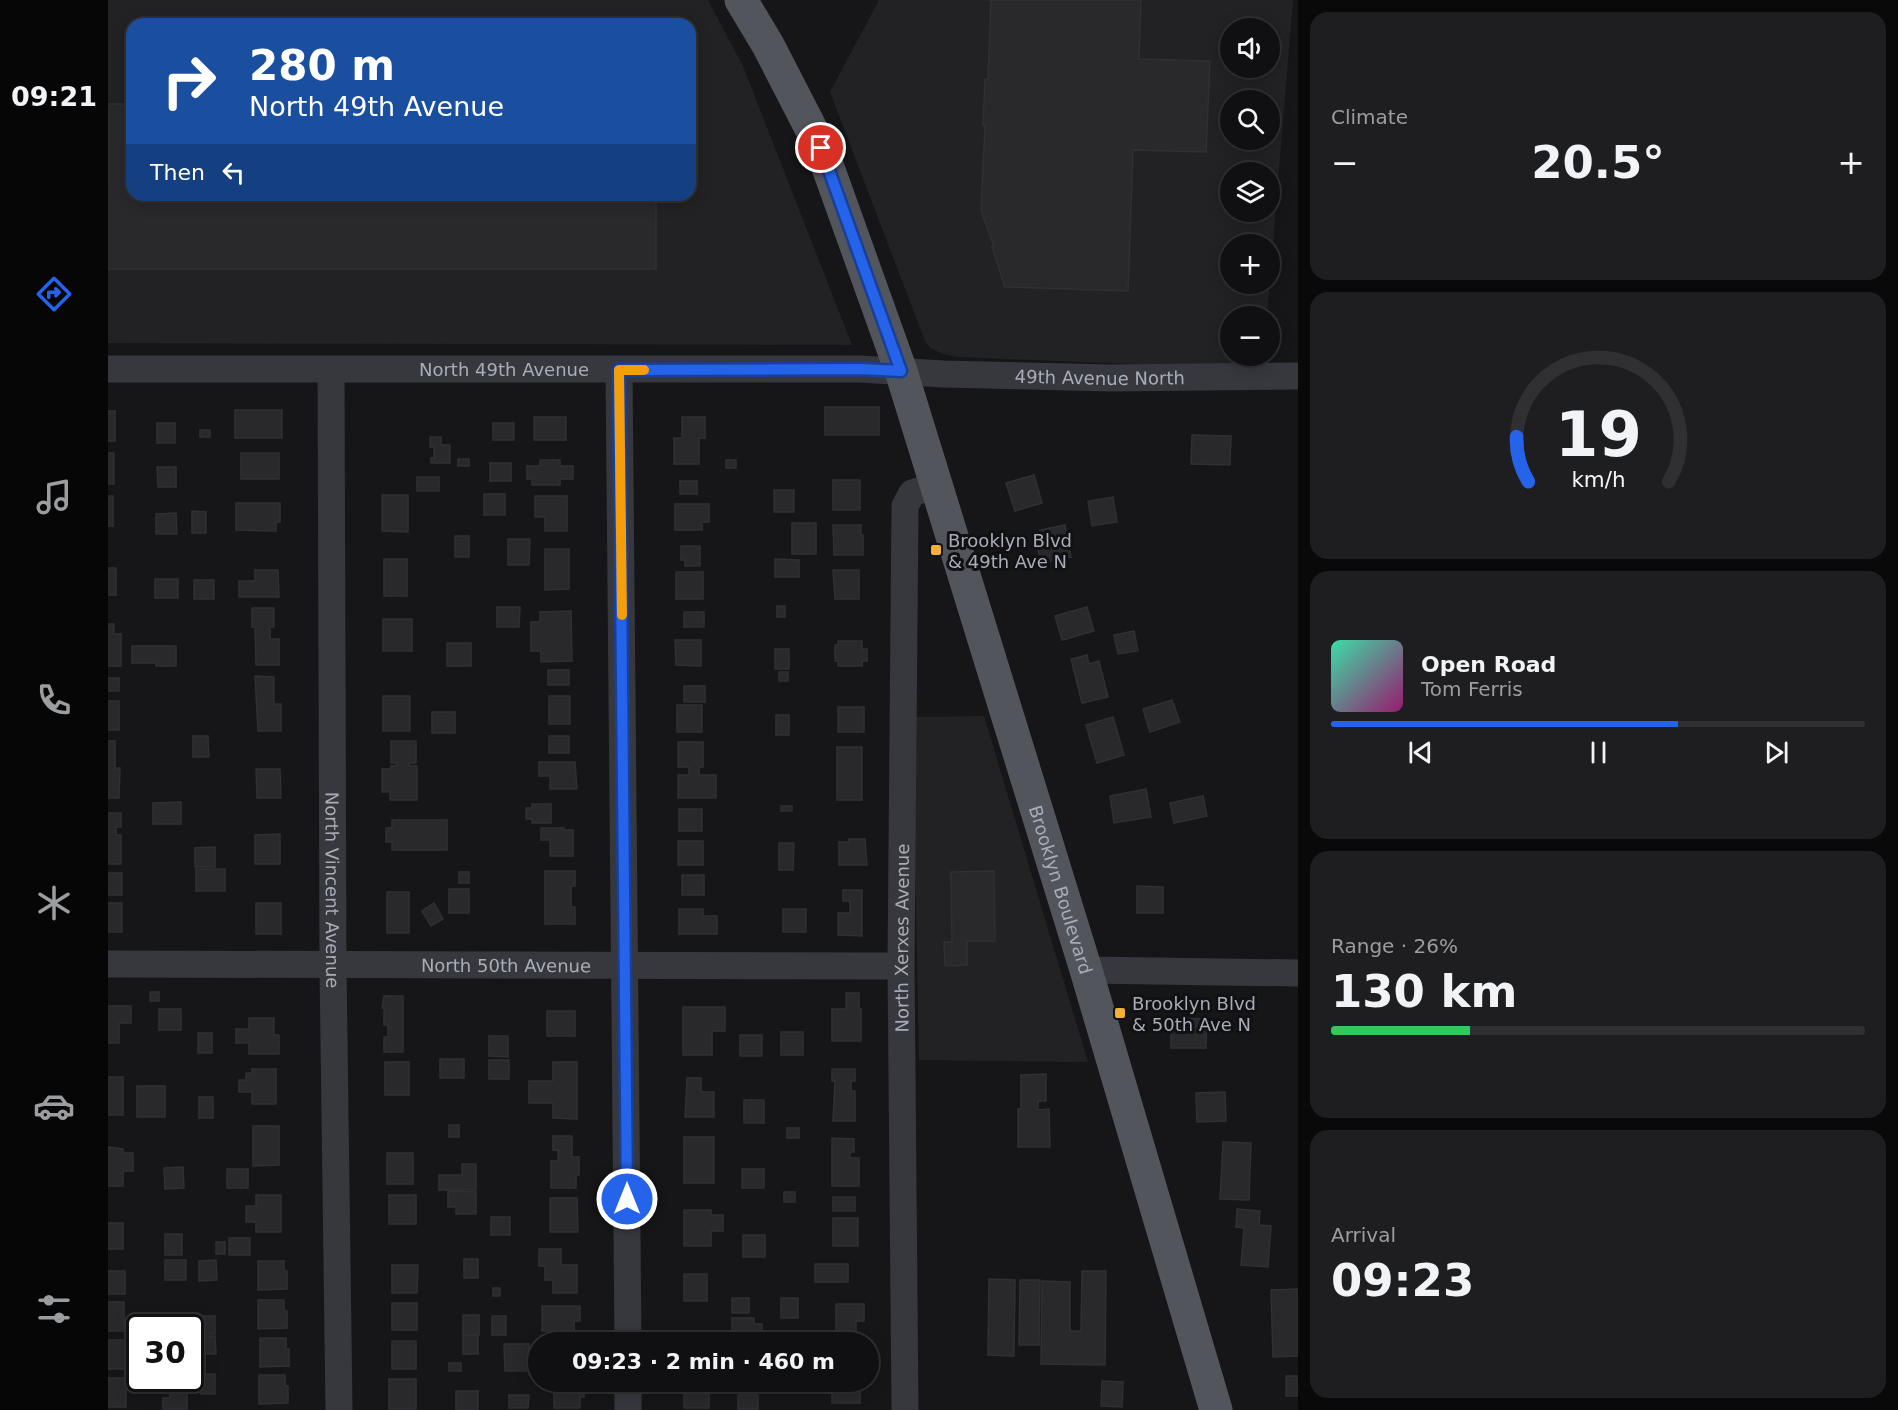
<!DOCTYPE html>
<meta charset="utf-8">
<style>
body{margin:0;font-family:"DejaVu Sans",sans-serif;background:#1e1e20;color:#f1f3f6;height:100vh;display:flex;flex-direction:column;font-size:22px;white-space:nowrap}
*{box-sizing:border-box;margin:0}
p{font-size:20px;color:#9c9d9f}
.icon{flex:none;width:33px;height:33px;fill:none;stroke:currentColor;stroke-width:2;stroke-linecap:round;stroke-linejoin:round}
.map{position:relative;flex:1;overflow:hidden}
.details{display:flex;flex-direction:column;gap:12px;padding:12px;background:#09090a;width:600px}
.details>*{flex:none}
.guide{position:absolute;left:18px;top:18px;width:570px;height:183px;border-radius:18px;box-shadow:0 3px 15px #0003,0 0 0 2px #303032;background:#1a4fa0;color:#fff;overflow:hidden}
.tools{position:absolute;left:1112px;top:18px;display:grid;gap:12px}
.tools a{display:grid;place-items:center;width:60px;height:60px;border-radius:50%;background:#101012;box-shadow:0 3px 15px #0003,0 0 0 2px #303032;font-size:30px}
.speed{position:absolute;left:18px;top:1314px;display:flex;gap:12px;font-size:30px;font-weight:700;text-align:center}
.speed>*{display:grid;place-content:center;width:78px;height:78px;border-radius:50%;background:#101012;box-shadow:0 3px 15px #0003,0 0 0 2px #303032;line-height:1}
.speed .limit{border:3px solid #111;border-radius:9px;background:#fff;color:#111}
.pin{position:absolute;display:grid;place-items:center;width:51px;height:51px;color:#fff;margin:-26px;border:3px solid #fff;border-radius:50%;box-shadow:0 2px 6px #0007}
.me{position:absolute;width:66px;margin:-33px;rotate:0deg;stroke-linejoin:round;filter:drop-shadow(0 0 4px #0008)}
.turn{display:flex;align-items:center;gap:21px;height:126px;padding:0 24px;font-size:27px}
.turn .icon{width:78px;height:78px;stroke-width:2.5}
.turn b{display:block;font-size:42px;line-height:51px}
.then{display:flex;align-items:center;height:57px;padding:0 24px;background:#0003;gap:12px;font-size:22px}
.big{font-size:45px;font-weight:600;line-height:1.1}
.details .tile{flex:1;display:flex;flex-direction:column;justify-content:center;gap:9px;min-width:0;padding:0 21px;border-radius:18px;background:#1e1e20}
.details .dial{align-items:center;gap:0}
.dial svg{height:156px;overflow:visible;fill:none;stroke:#303032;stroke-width:7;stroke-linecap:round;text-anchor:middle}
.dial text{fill:#f1f3f6;stroke:none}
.song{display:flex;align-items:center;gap:18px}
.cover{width:72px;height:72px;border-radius:9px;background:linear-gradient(135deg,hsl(160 70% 55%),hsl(320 70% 35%))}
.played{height:6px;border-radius:3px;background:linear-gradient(90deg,#2563eb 65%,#303032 65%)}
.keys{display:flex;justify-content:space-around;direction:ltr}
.heat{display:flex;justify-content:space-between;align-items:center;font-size:33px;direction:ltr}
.charge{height:9px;border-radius:4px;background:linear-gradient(90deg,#34c759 26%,#303032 0)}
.trip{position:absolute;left:420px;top:1332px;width:351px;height:60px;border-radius:30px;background:#101012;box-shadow:0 3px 15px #0003,0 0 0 2px #303032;font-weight:600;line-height:60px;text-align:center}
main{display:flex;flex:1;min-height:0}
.menu{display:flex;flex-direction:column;width:108px;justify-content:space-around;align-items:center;background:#060607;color:#9c9d9f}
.menu .icon{width:42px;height:42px}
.menu .current{color:#2563eb}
.menu b{font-size:27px;color:#f1f3f6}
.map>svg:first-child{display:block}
</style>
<main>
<nav class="menu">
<b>09:21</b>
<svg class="icon current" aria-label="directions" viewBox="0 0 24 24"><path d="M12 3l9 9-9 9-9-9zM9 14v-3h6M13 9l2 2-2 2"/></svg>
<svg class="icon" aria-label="music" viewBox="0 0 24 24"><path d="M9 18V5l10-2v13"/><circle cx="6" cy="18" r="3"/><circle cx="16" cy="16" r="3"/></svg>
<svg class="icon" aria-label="phone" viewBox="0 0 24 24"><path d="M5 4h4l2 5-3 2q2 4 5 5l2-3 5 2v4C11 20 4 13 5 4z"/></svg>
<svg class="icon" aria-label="climate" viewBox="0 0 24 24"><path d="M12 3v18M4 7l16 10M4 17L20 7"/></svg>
<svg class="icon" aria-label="car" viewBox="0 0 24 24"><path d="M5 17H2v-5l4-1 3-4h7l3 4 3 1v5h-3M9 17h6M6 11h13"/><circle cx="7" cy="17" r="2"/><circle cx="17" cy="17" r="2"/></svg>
<svg class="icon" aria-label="filters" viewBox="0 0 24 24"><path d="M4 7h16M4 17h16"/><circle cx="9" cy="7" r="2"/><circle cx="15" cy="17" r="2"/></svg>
</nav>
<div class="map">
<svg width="1190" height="1410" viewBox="0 0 1190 1410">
<rect width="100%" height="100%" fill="#161618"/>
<g fill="#222225" fill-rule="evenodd">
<path d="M0,0h600l35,66 109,279 -744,-2zM24,24h558v171h-558z"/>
<path d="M771,0h414l-26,316h-37v40h34l-1,11 -81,-1 -224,-9 -15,-3 -13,-6 -5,-7 -95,-249zM1122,28h39v40h-39zM1122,100h39v40h-39zM1122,172h39v40h-39zM1122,244h39v40h-39z"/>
<path d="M876,716l104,346 -169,-2 -7,-343z"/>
</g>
<g fill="#29292c" stroke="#303034" stroke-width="1.5">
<path d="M880,0h153l-2,59 71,2 -4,91 -73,-2 -5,141 -123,-4 -13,-40 2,-1 -13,-35 4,-86h-2l2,-46h3l3,-79z"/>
<path d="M0,104h24v91h524v74h-548z"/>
<rect x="717" y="407" width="54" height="28"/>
<rect x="127" y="410" width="47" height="28"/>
<rect x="0" y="411" width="7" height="30"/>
<rect x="426" y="417" width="32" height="23"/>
<path d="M574,417h23v21h-6v26h-25v-26h8z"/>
<rect x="49" y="423" width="18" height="20"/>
<rect x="385" y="423" width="21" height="17"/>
<rect x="92" y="430" width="10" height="7"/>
<path d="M1084,435l39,1 -1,29 -39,-1z"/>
<path d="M322,437h11v8h9v18h-19v-5h3v-11h-4z"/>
<rect x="0" y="453" width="6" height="31"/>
<rect x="133" y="453" width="38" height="26"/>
<rect x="350" y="459" width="11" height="7"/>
<path d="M432,460h20v6h13v13h-13v6h-28v-6h-5v-13h13z"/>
<rect x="618" y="460" width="10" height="8"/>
<rect x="382" y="463" width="21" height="18"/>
<path d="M49,467h19v20h-18z"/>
<path d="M926,475l8,28 -27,8 -9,-28z"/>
<rect x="309" y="477" width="22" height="14"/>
<rect x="725" y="480" width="27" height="30"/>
<rect x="572" y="481" width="17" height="13"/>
<rect x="666" y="490" width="20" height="22"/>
<rect x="376" y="494" width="21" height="21"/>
<path d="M274,495h26v37l-26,-1z"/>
<rect x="0" y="496" width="5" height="30"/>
<path d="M427,496h32v35h-22v-14h-10z"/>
<path d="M1005,497l4,25 -25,4 -4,-25z"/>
<path d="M128,503h44v19h-4v9l-40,-1z"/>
<path d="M567,504h34v18h-7v8h-27z"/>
<path d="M84,511l14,1v21h-14z"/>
<path d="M68,513l1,21h-21v-20z"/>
<rect x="684" y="523" width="24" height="31"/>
<path d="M725,525h28v10h2v20h-29z"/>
<path d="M957,525l6,32 -30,6 -4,-18 6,-1 -3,-14z"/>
<rect x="347" y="536" width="14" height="21"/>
<path d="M400,539h22l-1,26h-21z"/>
<path d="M573,546h19v20h-15v-6h-4z"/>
<path d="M437,549h24v40l-24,1z"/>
<rect x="276" y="559" width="23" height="37"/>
<path d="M667,559l24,1v17h-24z"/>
<rect x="0" y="568" width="8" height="27"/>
<path d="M147,570h23l1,27h-40v-16h16z"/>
<path d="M725,570h26v29h-24z"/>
<rect x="568" y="572" width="27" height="27"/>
<rect x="47" y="579" width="23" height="19"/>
<rect x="86" y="580" width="20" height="19"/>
<rect x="669" y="606" width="8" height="11"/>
<path d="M389,607h23l-1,20h-22z"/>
<path d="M979,607l7,24 -32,9 -7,-24z"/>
<path d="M144,608h22v19h-4v12h9v26h-23l-1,-38h-3z"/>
<path d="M463,611l1,50 -31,1v-11h-10v-29h9v-10z"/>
<rect x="576" y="612" width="20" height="15"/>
<rect x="275" y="619" width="29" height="32"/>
<path d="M0,624h6v10h7v32h-13z"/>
<path d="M1026,631l4,20 -20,3 -4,-19z"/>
<path d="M567,640h26v26l-25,-1z"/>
<path d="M730,641h24v8h5v12h-5v5h-24v-5h-3v-16h3z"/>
<rect x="339" y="643" width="24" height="23"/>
<path d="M24,646h44v20h-20v-3h-24z"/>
<rect x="667" y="649" width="14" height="20"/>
<path d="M979,655l2,9 10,-3 9,36 -26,6 -11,-44z"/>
<rect x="440" y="670" width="21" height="15"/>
<rect x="671" y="672" width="9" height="9"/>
<path d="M147,676l19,1v27h7v27h-23z"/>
<rect x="0" y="678" width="11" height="13"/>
<rect x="576" y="686" width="21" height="16"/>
<rect x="275" y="696" width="27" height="35"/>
<rect x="441" y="696" width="21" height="28"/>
<path d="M1064,700l8,22 -30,10 -7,-23z"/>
<rect x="0" y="701" width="11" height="29"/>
<rect x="569" y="705" width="25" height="27"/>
<rect x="730" y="707" width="26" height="25"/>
<rect x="324" y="712" width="23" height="21"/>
<rect x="668" y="715" width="13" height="20"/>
<path d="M1005,717l11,38 -27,8 -11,-38z"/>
<path d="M85,736h15l1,21h-16z"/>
<rect x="441" y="736" width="20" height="17"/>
<path d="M0,741h7v27h5l-1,30h-11z"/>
<path d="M283,741h25v22h-7v3h8v34h-27v-8h-8v-23h9v-3h6l-1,-3h-5z"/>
<path d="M570,742h25v25h-4v8h17v23h-38v-23h11v-8h-11z"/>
<rect x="729" y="747" width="25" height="53"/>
<path d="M431,762h36l2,27h-27v-13h-11z"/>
<path d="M148,769h24l1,29h-24z"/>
<path d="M1038,789l5,28 -37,6 -4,-27z"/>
<path d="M1095,796l4,20 -33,7 -4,-20z"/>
<path d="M73,802v22h-28v-21z"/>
<path d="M424,804h19v19h-19v-4h-6v-11h6z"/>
<rect x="673" y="806" width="11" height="5"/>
<rect x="571" y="809" width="23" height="22"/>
<path d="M0,813h13v14h-5v8h5v29h-13z"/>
<path d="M284,820h55v30h-55v-8h-6v-14h6z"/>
<path d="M433,828h23v2h9v26h-23v-16h-9z"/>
<path d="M172,834v30h-25v-29z"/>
<path d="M741,839h16l2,26h-28v-23h10z"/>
<rect x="570" y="841" width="25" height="24"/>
<path d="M671,843h15l-1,27h-14z"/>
<path d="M107,847v20h-20v-19z"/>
<rect x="88" y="869" width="29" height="22"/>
<path d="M437,871h30v15h-4v21h4v17h-30z"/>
<path d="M886,871l1,70h-28v24l-22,1 -1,-24h8l-1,-70z"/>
<rect x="351" y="872" width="10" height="11"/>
<rect x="0" y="873" width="14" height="22"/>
<rect x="574" y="875" width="22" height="20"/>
<path d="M1029,886l26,1v26h-26z"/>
<rect x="341" y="889" width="20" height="24"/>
<path d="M735,890h19v46l-24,-1v-22h12v-12h-7z"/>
<rect x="279" y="892" width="22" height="41"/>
<rect x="0" y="903" width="14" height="29"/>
<rect x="148" y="903" width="25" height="31"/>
<path d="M326,903l9,16 -12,7 -9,-15z"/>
<path d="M571,909h24v7h14v18h-38z"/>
<rect x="675" y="909" width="23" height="23"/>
<rect x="42" y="992" width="9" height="9"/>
<path d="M738,993h13v16h2v32h-29v-32h14z"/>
<path d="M276,996h19v56h-19v-15h4v-12h-4v-17h-2z"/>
<path d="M0,1006h23v17h-12v20h-11z"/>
<path d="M575,1007h42v24h-13v24h-29z"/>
<rect x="51" y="1009" width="22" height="21"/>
<rect x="439" y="1011" width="28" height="25"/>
<path d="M141,1018h25v17h5v19h-30v-11h-13v-14h13z"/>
<path d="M1063,1018l36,1 -1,29h-35z"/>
<rect x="673" y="1032" width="22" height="23"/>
<rect x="90" y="1033" width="14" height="20"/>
<rect x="632" y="1035" width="22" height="21"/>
<path d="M381,1036h19v21l-19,-1z"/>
<rect x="332" y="1059" width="24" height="19"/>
<rect x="381" y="1060" width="20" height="19"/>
<rect x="277" y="1062" width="24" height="33"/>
<path d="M445,1062h24v57l-24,-1v-15h-24v-22h24z"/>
<path d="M144,1069h24v35h-24v-12h-13v-12h7v-7h6z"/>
<path d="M724,1069h23v12h-4v10h4v30h-22l2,-40h-3z"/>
<path d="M938,1074v27h-8v9l11,-1 1,38h-32v-38h3v-34z"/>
<rect x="0" y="1077" width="15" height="38"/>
<path d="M579,1078h14v14h13v25h-29z"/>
<rect x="29" y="1086" width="28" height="31"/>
<path d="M1117,1092l1,29 -29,1 -1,-29z"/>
<rect x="91" y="1097" width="14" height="21"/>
<rect x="636" y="1100" width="20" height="23"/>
<rect x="341" y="1125" width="10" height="12"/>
<path d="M145,1126h26v39l-26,1z"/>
<rect x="679" y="1128" width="12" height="10"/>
<path d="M445,1136h19v21h7v18h-3v13h-25v-27h7v-11h-5z"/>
<rect x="576" y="1137" width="30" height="46"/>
<path d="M724,1138l22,1v13h-4v6h9v28h-27z"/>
<path d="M1115,1142l28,1 -2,57 -29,-1z"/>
<path d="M0,1147l15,2v4h10v18h-10v15h-15z"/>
<rect x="279" y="1153" width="26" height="31"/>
<path d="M354,1164h14v26h-37v-15h23z"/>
<path d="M75,1167l1,21 -19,1 -1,-21z"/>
<rect x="119" y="1169" width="21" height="19"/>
<rect x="634" y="1169" width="22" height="19"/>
<path d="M340,1191l28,1v22h-20v-7h-8z"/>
<rect x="676" y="1192" width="11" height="10"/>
<path d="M148,1195h25v37h-25v-10h-10v-16h10z"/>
<rect x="281" y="1195" width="27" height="29"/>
<rect x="725" y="1197" width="22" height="14"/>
<path d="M442,1198h27l1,34h-28z"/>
<path d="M1129,1209l23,2 -1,14 12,1 -3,41 -27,-2 3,-37 -8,-1z"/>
<path d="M576,1210h27v5h12v16h-12v15h-27z"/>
<rect x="383" y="1217" width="19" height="18"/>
<rect x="725" y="1218" width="25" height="28"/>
<rect x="0" y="1223" width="15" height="26"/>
<rect x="57" y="1234" width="17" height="21"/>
<rect x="635" y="1235" width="22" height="22"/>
<rect x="121" y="1238" width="21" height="17"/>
<rect x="108" y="1242" width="9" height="12"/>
<path d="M431,1249h22v16h16v28h-24v-13h-8v-14h-6z"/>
<rect x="356" y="1259" width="14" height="19"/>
<rect x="57" y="1260" width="21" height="20"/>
<path d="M108,1260l1,20 -18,1v-20z"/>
<path d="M150,1261h26v10h3v18l-29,1z"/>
<rect x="707" y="1264" width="33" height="18"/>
<path d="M284,1265h26l-1,28h-25z"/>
<rect x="0" y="1271" width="17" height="23"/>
<path d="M974,1271h24l-1,94 -64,-1 1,-83 28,1v49h11z"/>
<rect x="576" y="1274" width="23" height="27"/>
<path d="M881,1279l26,1 -1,76 -26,-1z"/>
<path d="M912,1280h20l-1,65h-20z"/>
<rect x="385" y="1288" width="7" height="8"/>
<path d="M1190,1289v67l-25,1 -2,-67z"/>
<rect x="624" y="1298" width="17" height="15"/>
<rect x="673" y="1298" width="17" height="20"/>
<path d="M150,1300h26v11h3v17l-29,1z"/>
<rect x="0" y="1302" width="16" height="29"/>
<rect x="284" y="1303" width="25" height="27"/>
<path d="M728,1304h28v17h-8v11h-20z"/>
<path d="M434,1306h38v15h-6v10h-32z"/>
<path d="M77,1313v15h-22v-14z"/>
<rect x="355" y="1315" width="16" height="20"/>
<path d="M91,1316h16v18h-15z"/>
<rect x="384" y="1316" width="14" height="19"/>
<path d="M624,1318h22v6h8v11l-30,1z"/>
<rect x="355" y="1335" width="15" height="19"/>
<path d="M92,1336h15l1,18h-16z"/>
<path d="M579,1336h18v5l4,1h-22z"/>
<path d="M152,1338h26v11h3v17l-29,1z"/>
<rect x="0" y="1340" width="18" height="29"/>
<rect x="284" y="1341" width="24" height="28"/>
<path d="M396,1344h25v27h-24z"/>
<rect x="341" y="1363" width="12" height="8"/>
<path d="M92,1374h15v20h-14z"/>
<path d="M151,1375h26v11h3v17l-29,1z"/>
<rect x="1178" y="1376" width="12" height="20"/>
<rect x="0" y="1378" width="18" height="29"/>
<rect x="281" y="1379" width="27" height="30"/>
<path d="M994,1381l21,1 -1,25 -21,-1z"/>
<path d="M446,1382h26v9h4v6h-4v11h-26z"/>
<rect x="576" y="1382" width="25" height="26"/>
<rect x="675" y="1382" width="21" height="11"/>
<rect x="724" y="1382" width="28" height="21"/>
<path d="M62,1389h17v20h-24v-11h7z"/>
<rect x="348" y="1391" width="22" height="19"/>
<path d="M401,1395h20l-1,13h-19z"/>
<rect x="630" y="1395" width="20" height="14"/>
</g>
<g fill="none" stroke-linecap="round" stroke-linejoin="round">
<g stroke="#37383d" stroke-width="27">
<path id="s1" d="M0,369h752l83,5 167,4 188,-2"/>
<path id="s2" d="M223,370l2,596 6,444"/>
<path d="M511,370l9,972"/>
<path id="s3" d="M0,964l782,2 11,-2"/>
<path d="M978,970l212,3"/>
<path d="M520,1382v28"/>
<path id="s4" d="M797,1410l-4,-446 4,-458 7,-13 24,-8"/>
</g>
<path stroke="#53555c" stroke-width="33" id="s5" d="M633,0l27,45 53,103 80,223 185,599 130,440"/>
</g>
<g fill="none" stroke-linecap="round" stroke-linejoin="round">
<defs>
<path id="route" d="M519,1199l-8,-829 241,-1 41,2 -80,-223"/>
</defs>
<use href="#route" stroke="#184099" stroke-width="15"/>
<use href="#route" stroke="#2563eb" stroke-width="10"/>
<path stroke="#f59e0b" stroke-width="10" d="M514,615l-3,-245h25"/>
</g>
<g fill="#f2b134" stroke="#111113" stroke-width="2">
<rect x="822" y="544" width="12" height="12" rx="3"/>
<rect x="1006" y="1007" width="12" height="12" rx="3"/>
</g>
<g text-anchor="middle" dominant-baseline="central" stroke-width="6" stroke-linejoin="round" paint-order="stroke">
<g font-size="18" fill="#a8adb8" stroke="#111113">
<text stroke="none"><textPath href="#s1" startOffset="396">North 49th Avenue</textPath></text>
<text stroke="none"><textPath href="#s1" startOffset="992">49th Avenue North</textPath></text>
<text stroke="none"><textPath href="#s2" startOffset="520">North Vincent Avenue</textPath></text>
<text stroke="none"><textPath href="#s5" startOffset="948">Brooklyn Boulevard</textPath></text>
<text stroke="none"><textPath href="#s4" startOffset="472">North Xerxes Avenue</textPath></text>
<text stroke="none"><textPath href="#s3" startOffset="398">North 50th Avenue</textPath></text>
</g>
<g font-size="18" fill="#a8adb8" stroke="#111113" text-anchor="start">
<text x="840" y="540">Brooklyn Blvd<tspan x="840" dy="21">&amp; 49th Ave N</tspan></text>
<text x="1024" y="1003">Brooklyn Blvd<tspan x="1024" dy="21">&amp; 50th Ave N</tspan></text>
</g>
</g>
</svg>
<div class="tools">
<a><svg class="icon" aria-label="sound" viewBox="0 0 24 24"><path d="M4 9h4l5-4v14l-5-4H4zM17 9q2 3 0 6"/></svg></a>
<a><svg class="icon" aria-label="search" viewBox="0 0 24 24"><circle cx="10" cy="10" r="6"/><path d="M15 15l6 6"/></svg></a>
<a><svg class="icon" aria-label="layers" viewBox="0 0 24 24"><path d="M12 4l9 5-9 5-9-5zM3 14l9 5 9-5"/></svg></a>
<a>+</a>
<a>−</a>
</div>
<div class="speed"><div class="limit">30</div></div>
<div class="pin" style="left:713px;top:148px;background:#d93025"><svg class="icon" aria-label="arrive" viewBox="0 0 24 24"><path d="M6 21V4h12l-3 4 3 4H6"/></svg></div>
<svg class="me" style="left:519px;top:1199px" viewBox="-20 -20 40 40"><circle r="17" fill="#2563eb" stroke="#fff" stroke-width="3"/><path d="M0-11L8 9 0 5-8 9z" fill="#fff"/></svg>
<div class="trip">09:23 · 2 min · 460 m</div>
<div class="guide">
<div class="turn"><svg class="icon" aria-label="right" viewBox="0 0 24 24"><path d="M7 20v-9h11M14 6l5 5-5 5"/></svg><div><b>280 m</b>North 49th Avenue</div></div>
<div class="then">Then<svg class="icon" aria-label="left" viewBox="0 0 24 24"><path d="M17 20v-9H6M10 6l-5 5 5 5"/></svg></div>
</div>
</div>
<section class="details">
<div class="tile"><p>Climate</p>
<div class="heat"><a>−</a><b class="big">20.5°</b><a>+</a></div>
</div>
<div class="tile dial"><svg viewBox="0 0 100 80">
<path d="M14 69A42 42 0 1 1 86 69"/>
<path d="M14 69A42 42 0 0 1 8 46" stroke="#2563eb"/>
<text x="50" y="56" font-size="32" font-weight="700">19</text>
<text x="50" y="72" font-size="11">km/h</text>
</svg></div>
<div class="tile">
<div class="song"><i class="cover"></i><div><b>Open Road</b><p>Tom Ferris</p></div></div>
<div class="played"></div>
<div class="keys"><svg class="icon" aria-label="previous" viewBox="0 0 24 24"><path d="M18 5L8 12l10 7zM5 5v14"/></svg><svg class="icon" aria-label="pause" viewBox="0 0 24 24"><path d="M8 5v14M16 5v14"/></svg><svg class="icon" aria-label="next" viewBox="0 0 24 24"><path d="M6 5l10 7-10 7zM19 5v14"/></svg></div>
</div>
<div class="tile"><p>Range · 26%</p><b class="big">130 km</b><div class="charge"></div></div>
<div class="tile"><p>Arrival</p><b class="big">09:23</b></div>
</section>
</main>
